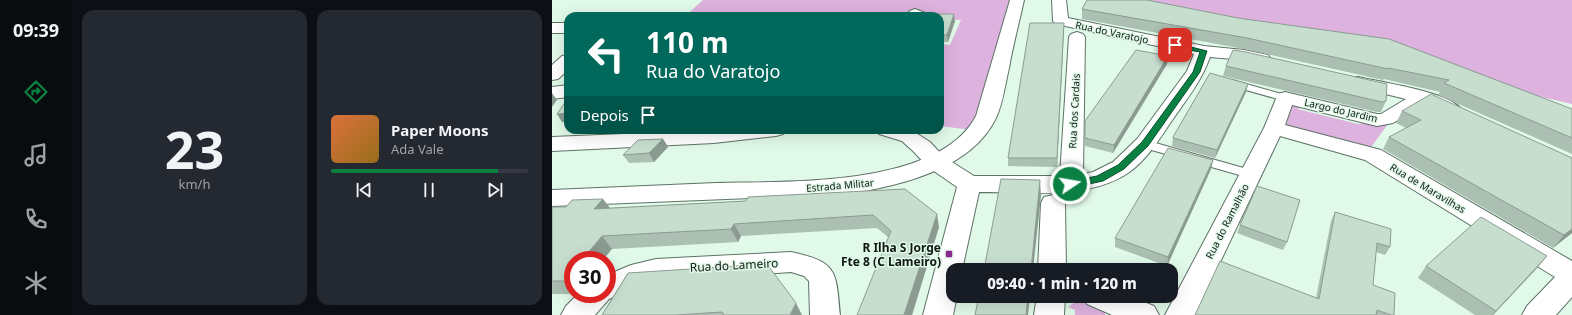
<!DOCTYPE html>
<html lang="pt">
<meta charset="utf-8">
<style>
body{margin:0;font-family:"Noto Sans",sans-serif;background:#242831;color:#f1f3f6;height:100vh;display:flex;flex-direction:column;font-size:15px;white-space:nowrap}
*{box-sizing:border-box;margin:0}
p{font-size:13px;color:#9ea1a6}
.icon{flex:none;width:22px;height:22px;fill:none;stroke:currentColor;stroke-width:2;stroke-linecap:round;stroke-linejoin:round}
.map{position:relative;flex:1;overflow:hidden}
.sheet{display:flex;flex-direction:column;gap:10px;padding:10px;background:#0d0f14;width:480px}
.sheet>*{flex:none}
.guide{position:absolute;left:12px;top:12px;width:380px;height:122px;border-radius:12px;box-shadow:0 4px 16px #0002;background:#00695c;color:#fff;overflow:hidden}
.speed{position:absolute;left:12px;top:251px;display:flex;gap:8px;font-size:20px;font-weight:700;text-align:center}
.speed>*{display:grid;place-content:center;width:52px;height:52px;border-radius:50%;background:#171b24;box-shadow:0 4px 16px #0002;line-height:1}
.speed .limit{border:6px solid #d22;background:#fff;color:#111}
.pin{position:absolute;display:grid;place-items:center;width:34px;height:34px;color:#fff;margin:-17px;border-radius:8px;box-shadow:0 2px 6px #0006}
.me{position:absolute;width:44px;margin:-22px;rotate:78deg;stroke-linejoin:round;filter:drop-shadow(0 0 3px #0008)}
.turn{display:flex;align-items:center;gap:14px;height:84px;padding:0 16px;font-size:18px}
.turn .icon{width:52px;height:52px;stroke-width:2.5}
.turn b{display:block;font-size:28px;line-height:34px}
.then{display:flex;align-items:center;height:38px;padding:0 16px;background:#0003;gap:8px;font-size:15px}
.sheet .tile{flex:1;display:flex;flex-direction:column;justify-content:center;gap:6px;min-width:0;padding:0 14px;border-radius:12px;background:#242831}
.sheet .dial{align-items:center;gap:0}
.dial b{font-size:52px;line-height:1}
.song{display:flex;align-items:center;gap:12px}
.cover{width:48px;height:48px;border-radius:6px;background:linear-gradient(135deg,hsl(20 70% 55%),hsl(40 70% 35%))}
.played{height:4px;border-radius:2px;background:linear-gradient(90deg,#0b8043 85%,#363941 85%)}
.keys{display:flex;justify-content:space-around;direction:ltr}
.sheet .tiles{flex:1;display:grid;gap:10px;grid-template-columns:repeat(2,1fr)}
.trip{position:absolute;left:394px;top:263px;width:232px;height:40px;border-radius:12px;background:#171b24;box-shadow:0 4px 16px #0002;font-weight:800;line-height:40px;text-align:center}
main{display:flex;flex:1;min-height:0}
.menu{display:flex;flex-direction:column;width:72px;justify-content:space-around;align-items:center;background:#090b0e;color:#9ea1a6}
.menu .icon{width:28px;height:28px}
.menu .active{color:#0b8043}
.menu b{font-size:18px;color:#f1f3f6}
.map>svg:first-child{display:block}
</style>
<main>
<nav class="menu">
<b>09:39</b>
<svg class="icon active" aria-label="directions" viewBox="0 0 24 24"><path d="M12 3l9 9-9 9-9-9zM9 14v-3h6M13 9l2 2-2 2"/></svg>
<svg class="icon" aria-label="music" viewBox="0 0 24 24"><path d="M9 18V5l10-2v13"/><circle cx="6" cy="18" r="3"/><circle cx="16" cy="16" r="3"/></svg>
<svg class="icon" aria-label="phone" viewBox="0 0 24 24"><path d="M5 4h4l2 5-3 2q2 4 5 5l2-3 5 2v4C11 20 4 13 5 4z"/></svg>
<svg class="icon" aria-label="climate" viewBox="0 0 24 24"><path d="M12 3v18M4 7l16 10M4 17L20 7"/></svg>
</nav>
<section class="sheet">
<div class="tiles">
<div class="tile dial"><b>23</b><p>km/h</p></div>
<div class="tile">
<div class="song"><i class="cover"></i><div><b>Paper Moons</b><p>Ada Vale</p></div></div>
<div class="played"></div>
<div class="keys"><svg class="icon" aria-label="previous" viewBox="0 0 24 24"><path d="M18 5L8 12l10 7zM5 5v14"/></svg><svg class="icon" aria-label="pause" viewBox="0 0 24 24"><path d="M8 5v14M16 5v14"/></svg><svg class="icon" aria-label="next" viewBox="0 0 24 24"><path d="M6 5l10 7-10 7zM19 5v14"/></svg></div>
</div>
</div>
</section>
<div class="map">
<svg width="1020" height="315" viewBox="0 0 1020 315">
<rect width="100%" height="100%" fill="#e1f9e9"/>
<g fill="#ddb2de">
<path d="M151,0h307l-39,130 -31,-4v-82l10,1 11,-25 -21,-1v-3h-255z"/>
<path d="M571,0h449v104z"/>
<path d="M738,104l16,2 -9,3 61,15 14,-2 16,2 -19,26 -86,-25z"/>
<path d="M526,300l27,9v6h-30v-5l-7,-3z"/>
</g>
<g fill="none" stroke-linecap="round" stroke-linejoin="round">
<defs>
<g id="service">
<path d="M680,80l57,16 1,2 -5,3 -57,-16 -1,-2 1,-2z"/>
<path d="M593,140l109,31 2,3 -2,3 -4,1 -109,-31 -2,-3 2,-3z"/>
</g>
<g id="minor">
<path d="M500,0h14l2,18 136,28 40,4 24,5 3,4 -3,4 -6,1 -18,-4 -34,-3c-8,23 -23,42 -37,62 -13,19 -26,41 -45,54 -40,27 -102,19 -149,19l-17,78h-9v26h4l-4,19h-30l34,-128 -29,-20 -14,-15 -12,-11 -23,-7 -3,-4h32l8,3 14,9 14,15 30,19h86l9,-139 2,-3 6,-2 6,2 2,3 -2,137 10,-2 20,-10 24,-23 50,-68 7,-17 -138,-30 -3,-3z"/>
<path d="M363,9l10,4 3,3h-19l-2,-2 3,-3z"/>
<rect x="0" y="23" width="16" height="10"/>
<path d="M16,55v15l-10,9 -6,1v-15l10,-9z"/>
<path d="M806,77c22,5 91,15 103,32l-3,4 -7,2 -7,-2 -19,-9 -32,19 -16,3 -85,-21 -7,20 96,25 191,111v36l-16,18h-34l5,-9 28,-29 -190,-117 -85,-24 -85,179h-30l99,-187 14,-34 7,-2 92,22h4l25,-15 -54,-13 -3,-4 3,-4z"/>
<path d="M16,85v12l-16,2v-12z"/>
<path d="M168,130h66l-3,4 -7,2 -62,7 -162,8v-14z"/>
<path d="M501,195l9,2 3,6 1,67h-28l3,-67 3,-6z"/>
<path d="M239,252c47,10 45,19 49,63h-30l-1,-34 -5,-5 -13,-4 -135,9 -18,4 -29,14 -14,16h-34l5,-9 12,-12h29v-19l24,-10 25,-6z"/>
<path d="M485,296h28l-1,19h-30z"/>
<path d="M531,296h46l25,10 5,9h-47l-25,-11z"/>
</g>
<path id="tertiary" d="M458,0h14c-5,23 -11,45 -15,68 -4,17 -6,35 -13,50 -25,52 -98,68 -149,76l-295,12v-16c55,-2 109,-5 164,-7 70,-2 222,5 260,-67z"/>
</defs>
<use href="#service" stroke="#5d7265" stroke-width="2"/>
<use href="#minor" stroke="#5d7265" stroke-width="2"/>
<use href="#tertiary" stroke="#5d7265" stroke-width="2"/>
<use href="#service" fill="#fff" fill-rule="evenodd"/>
<use href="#minor" fill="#fff" fill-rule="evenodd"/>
<use href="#tertiary" fill="#fff" fill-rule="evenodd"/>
</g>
<g fill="#abbfb2">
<path d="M595,0l425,109v45l-134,-59 2,-3 -56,-13 -1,1 -139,-31 -162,-30v-10z"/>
<path d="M388,16l15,5 -7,21h-8z"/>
<path d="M512,23l-7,144 -49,-1v-8z"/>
<path d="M616,56l-1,8 -54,89 -28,-7v-25z"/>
<path d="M674,66l160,35 -5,11h-4l-154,-36z"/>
<path d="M696,84l-2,8 -31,66 -43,-12 1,-9z"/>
<path d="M850,111l170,47v75l-19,15 -170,-99 6,-12 17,-9 -10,-5z"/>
<path d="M111,139l5,8 -14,15 -25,1 -6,-8z"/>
<path d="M661,160l-2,9 -44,97 -52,-19v-9z"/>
<path d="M353,189l34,38 -27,88h-55l32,-77 -12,-10 -136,8 -3,6 -126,7 -39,11v34h-21v-87h14l37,-8 7,9 136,-7z"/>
<path d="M783,212l55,35 -5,8 -9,-3 -3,33 21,30h-199l121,-17 15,-77z"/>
<path d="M688,225l47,17 -4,8 -46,-17z"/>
<path d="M995,256l-10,12 -44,47h-18l-57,-37 8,-12z"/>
<path d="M76,273l174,42h-200z"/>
</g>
<g fill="#8b9b91">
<path d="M402,14l1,7 -7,21 -1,-7z"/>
<path d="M512,23v7l-7,137v-9z"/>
<path d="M616,56l-1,8 -54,89 1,-8z"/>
<path d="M696,84l-2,8 -31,66 2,-8z"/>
<path d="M0,93l5,7 -5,7z"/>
<path d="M16,113v9h-6l-5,-8z"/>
<path d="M111,139l5,8 -14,15 -5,-9z"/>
<path d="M661,160l-2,9 -44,97 1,-9z"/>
<path d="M488,180l1,16 -8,74h-2z"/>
<path d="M51,199l9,12 -18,-2z"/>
<path d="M385,214l2,13 -27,88h-8z"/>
<path d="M182,224l7,12 -3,6 -7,-13z"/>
<path d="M1020,229v4l-19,15 11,-13z"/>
<path d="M50,236l10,13 -9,11h-21z"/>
<path d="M995,256l-10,12 -44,47h-1z"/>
<path d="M21,271v19l-8,-9z"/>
<path d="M476,296h2l-2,19h-2z"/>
<path d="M244,303l6,12h-12z"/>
</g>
<g fill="#c7decf" stroke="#8b9b91">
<path d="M535,0h60l91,18 151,21 183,70v29l-128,-55 5,-3 -61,-12v1l-141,-31 -165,-29z"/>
<path d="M375,14h27l-7,21h-7v-19h-13z"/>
<path d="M105,15l-1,1h-25z"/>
<path d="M478,23h34l-7,135h-49z"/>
<path d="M584,50l32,6 -54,89 -29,-7v-17z"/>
<path d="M681,50l13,2 141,32 -1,17 -4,1 -156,-36z"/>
<path d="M658,73l38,11 -31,66 -44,-12v-1z"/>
<path d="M879,94l141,64v71l-8,6 -175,-98 32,-17 -19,-9z"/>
<path d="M16,98v15l-11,1z"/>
<path d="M111,139l-14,14 -26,2 15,-15z"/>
<path d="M616,148l45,12 -45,97 -53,-19z"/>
<path d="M449,179l39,1 -9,90h-47z"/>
<path d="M705,186l43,14 -13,42 -47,-17z"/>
<path d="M353,189l32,25 -33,101h-47l34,-84 -18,-16 -139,9 -3,5 -129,7 -20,24h-9v11l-8,10h-13v-74h14l6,-7 31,-1 -9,10 152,-8 2,-4z"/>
<path d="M783,212l56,17 -1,18 -13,-4 -4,42 22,8 -1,22h-3l-14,-5 -1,5h-181l25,-54 99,38z"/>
<path d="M929,217l66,39 -51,55 -70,-45z"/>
<path d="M215,264l29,39 -6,12h-66l-2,-3 -46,3h-74l26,-42z"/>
<path d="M427,296h49l-2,19h-51z"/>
</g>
<path fill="#0b8043" stroke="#07532c" d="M623,43l32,8 -7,21 -52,74 -24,23 -21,12 -33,7 -3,-1 -1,-3 1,-2 30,-6 21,-11 24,-23 51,-70 7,-20 -27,-5 -1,-2z"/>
<rect fill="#8c2991" stroke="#e1f9e9" stroke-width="1.5" x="393" y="250" width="8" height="8" rx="2"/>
<g text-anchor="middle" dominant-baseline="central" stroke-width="3" stroke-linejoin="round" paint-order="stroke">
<g font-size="10" fill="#101914" stroke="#e1f9e9">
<text transform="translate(560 32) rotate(12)">Rua do Varatojo</text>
<text transform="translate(789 110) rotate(13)">Largo do Jardim</text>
<text transform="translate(522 111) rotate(-87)">Rua dos Cardais</text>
<text transform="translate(288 185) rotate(-5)">Estrada Militar</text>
<text transform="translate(876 188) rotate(31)">Rua de Maravilhas</text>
<text transform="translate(675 221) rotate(-63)">Rua do Ramalhão</text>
</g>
<g font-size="12" font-weight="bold" fill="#101914" stroke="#e1f9e9" text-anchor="end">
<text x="389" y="247">R Ilha S Jorge<tspan x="389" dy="14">Fte 8 (C Lameiro)</tspan></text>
</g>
<g font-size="12" fill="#101914" stroke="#e1f9e9">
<text transform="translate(182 265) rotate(-3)">Rua do Lameiro</text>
</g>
</g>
</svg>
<div class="speed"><div class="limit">30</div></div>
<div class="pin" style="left:623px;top:45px;background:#d93025"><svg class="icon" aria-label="arrive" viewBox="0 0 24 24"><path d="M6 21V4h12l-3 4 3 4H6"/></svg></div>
<svg class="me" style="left:518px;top:184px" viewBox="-20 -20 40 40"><circle r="17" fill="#0b8043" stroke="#fff" stroke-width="3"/><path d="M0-11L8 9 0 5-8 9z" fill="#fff"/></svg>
<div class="trip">09:40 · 1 min · 120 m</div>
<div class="guide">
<div class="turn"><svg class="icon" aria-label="left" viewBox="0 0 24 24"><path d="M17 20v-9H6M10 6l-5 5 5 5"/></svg><div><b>110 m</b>Rua do Varatojo</div></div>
<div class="then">Depois<svg class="icon" aria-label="arrive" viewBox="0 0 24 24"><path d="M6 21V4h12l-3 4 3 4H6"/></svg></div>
</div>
</div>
</main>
